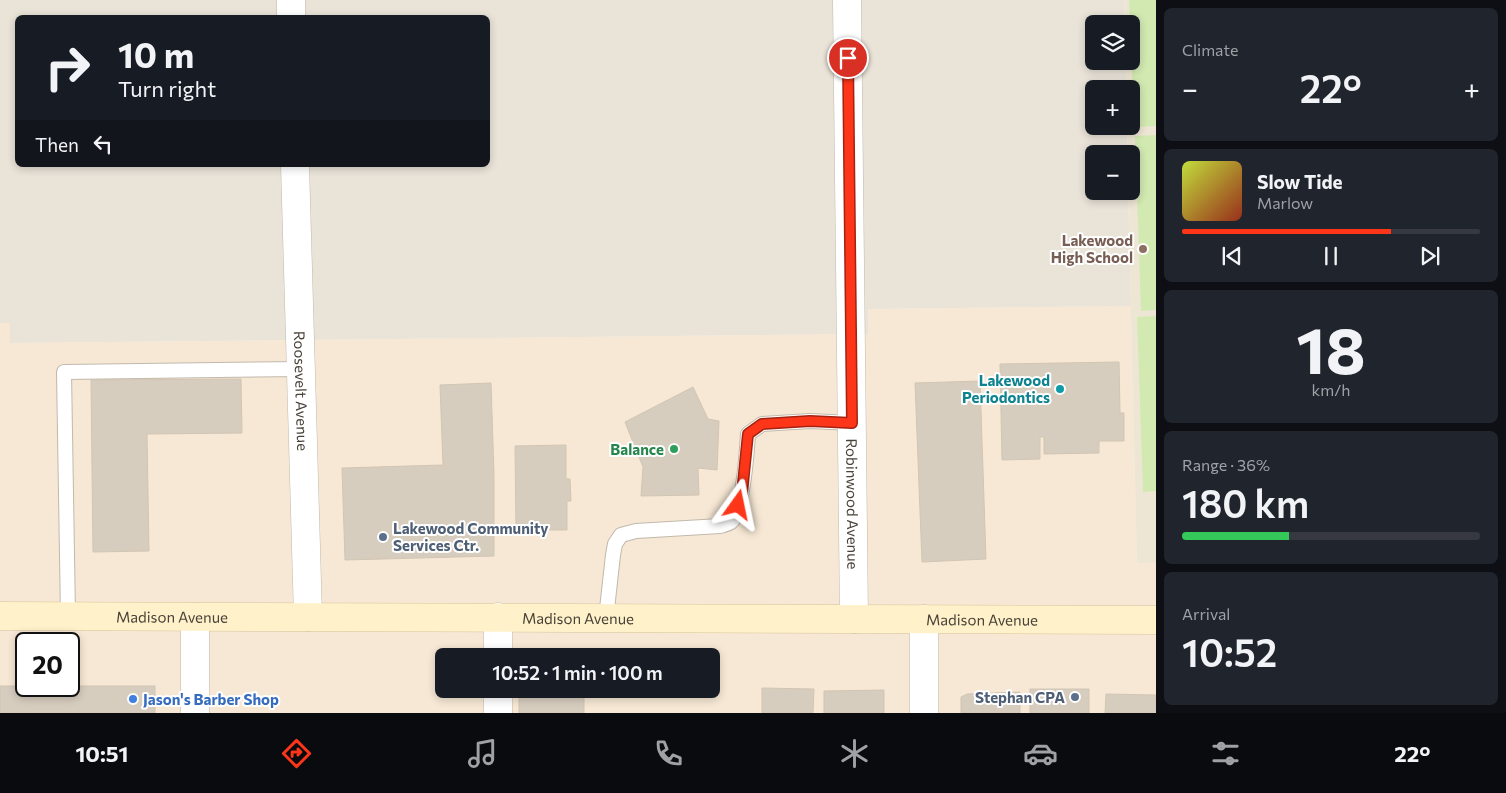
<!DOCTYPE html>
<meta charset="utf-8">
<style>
body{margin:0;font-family:Commissioner,sans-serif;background:#20242c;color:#f1f3f6;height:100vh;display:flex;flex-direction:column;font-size:19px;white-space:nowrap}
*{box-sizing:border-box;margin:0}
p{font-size:16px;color:#9ea1a6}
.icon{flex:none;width:28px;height:28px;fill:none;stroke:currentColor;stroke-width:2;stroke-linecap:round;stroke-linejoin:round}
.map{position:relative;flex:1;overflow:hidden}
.details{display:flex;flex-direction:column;gap:8px;padding:8px;background:#0d0f14;width:350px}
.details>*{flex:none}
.banner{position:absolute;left:15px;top:15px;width:475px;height:152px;border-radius:8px;box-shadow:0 2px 8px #0003;background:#171b24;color:#f1f3f6;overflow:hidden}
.controls{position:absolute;left:1085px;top:15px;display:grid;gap:10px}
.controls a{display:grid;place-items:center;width:55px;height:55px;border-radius:8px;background:#171b24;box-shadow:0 2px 8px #0003;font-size:25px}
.speed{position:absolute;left:15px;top:632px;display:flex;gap:10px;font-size:25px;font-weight:700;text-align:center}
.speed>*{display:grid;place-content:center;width:65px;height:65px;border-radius:50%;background:#171b24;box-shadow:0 2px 8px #0003;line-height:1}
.speed .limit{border:2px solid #111;border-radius:8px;background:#fff;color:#111}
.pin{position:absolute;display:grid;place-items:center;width:42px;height:42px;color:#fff;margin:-21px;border:2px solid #fff;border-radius:50%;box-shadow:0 1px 5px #0007}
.me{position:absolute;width:55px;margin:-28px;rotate:12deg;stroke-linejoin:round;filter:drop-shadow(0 0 4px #0008)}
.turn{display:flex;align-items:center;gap:18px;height:105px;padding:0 20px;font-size:22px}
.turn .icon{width:65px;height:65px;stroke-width:2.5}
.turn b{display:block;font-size:35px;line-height:42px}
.then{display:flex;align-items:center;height:48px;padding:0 20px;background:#0003;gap:10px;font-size:19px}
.big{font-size:38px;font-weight:600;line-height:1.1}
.details .widget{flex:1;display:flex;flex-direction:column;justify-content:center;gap:8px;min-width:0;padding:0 18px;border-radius:8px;background:#20242c}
.details .dial{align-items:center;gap:0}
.dial b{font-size:65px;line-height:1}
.song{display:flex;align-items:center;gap:15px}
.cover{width:60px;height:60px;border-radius:8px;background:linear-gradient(135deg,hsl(70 70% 55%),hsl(10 70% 35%))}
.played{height:5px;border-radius:2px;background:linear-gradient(90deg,#fd3519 70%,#363941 70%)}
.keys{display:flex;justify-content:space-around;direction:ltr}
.heat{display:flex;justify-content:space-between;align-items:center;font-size:28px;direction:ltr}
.charge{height:8px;border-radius:4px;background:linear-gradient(90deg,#34c759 36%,#363941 0)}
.trip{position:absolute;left:435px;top:648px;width:285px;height:50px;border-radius:8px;background:#171b24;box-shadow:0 2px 8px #0003;font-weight:600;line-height:50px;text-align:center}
.tab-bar{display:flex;height:80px;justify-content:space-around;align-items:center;background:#090b0e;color:#9ea1a6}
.tab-bar .icon{width:35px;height:35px}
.tab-bar .on{color:#fd3519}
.tab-bar b{font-size:22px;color:#f1f3f6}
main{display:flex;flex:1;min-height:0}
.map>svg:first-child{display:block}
</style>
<main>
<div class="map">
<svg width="1156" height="713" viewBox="0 0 1156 713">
<rect width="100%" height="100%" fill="#f5f1ea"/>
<path fill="#e9e3d8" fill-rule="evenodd" d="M0,0h1124l1,24h-31v37h32v28h-32v37h33l1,28h-34v37h34l3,115 -263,3v25l-858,9v-20h-10zM18,18h470v147h-470z"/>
<path fill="#f7e8d5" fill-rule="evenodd" d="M1131,306l6,257h19v150h-1156v-390h10v20l858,-9v-25zM26,644h43v42h-43zM444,656h267v33h-267z"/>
<path fill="#eee6d4" d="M1124,0h32v563h-19l-9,-372h3v-37h-3l-1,-28h4v-37h-5v-28h5v-37h-6z"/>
<g fill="#d2e9b2">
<path d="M1129,0h27v126l-22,1z"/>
<path d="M1156,135v175l-15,1 -6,-175z"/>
<path d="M1156,316v175l-13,1 -6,-175z"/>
</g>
<g fill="#d7cdbf" stroke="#d2c5b2">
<path d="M1119,362l1,51h4v28h-25v12l-55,1v-17h-4v22l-38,1 -2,-96z"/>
<path d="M241,379l1,54 -95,1 2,117 -56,1 -2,-172z"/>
<path d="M980,381l6,178 -64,3 -7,-179z"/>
<path d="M491,383l3,93v80l-149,4 -3,-92 101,-3 -3,-80z"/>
<path d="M693,387l15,32 11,2 -2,49 -19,-2 1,27 -58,1 2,-29 -18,-45z"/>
<path d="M566,445v34h4l1,22h-4v29h-51l-1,-84z"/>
<rect x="0" y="686" width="155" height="27"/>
<path d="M762,688l52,1 -1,24h-51z"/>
<rect x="1030" y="689" width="59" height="24"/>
<path d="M519,690l65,1v22h-65z"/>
<path d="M884,690v23h-60v-22z"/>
<path d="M1020,692v21h-59v-16l6,-3z"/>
<path d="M1106,694l50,1v18h-51z"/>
</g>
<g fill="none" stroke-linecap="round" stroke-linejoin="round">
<defs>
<g id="lane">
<path d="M68,616l-4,-244 237,-3"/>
<path d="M606,618l7,-63 2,-11 6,-9 15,-4 84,-5c3,-1 8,-2 11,-4 12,-9 16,-72 17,-88l14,-10 48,-3 42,2"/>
</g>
<g id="street">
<path d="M291,0v18"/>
<path id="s1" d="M847,0l7,619"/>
<path id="s2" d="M295,165l13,452"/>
<path d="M498,656v-39"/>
<path d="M195,713v-96"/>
<path d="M498,713v-24"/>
<path d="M924,713v-94"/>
</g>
<g id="secondary">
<path id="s3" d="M0,616l1156,4"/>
</g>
</defs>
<use href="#lane" stroke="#c1b9ac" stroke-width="16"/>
<use href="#street" stroke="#c1b9ac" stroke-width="29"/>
<use href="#secondary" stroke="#d5c499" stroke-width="29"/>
<use href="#lane" stroke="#fff" stroke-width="14"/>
<use href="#street" stroke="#fff" stroke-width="28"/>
<use href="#secondary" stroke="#fff1ca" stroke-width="28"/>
</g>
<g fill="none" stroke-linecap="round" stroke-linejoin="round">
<defs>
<path id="route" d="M738,505l4,-12 6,-59 14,-10 48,-3 42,2 -4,-365"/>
</defs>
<use href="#route" stroke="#a42210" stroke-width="12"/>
<use href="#route" stroke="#fd3519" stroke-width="9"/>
</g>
<circle fill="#8d6e63" stroke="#fff" stroke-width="2" cx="1143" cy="249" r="5"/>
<circle fill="#0f9aa8" stroke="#fff" stroke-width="2" cx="1060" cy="389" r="5"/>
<circle fill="#2e9e5b" stroke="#fff" stroke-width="2" cx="674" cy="449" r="5"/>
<g fill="#5c6f8a" stroke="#fff" stroke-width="2">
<circle cx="383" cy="537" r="5"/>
<circle cx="1075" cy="697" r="5"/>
</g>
<circle fill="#3f7fe0" stroke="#fff" stroke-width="2" cx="133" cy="699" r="5"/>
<g text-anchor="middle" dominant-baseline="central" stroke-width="4" stroke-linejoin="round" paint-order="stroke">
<g font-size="15" font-weight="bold" fill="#785e54" stroke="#fff" text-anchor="end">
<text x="1133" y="240">Lakewood<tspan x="1133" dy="17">High School</tspan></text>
</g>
<g font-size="15" font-weight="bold" fill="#0d838f" stroke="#fff" text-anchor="end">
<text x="1050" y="380">Lakewood<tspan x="1050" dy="17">Periodontics</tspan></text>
</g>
<g font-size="15" fill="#494238" stroke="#fff">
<text stroke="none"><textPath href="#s2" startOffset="226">Roosevelt Avenue</textPath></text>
<text stroke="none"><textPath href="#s1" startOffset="504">Robinwood Avenue</textPath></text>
<text stroke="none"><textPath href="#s3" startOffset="172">Madison Avenue</textPath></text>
<text stroke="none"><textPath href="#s3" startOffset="578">Madison Avenue</textPath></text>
<text stroke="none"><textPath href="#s3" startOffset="982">Madison Avenue</textPath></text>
</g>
<g font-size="15" font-weight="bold" fill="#27864d" stroke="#fff" text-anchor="end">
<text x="664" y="449">Balance</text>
</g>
<g font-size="15" font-weight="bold" fill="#4e5e75" stroke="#fff" text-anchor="start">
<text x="393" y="528">Lakewood Community<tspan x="393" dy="17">Services Ctr.</tspan></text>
<text x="1065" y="697" text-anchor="end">Stephan CPA</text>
</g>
<g font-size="15" font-weight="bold" fill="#366cbe" stroke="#fff" text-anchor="start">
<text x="143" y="699">Jason's Barber Shop</text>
</g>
</g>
</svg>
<div class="controls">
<a><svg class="icon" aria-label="layers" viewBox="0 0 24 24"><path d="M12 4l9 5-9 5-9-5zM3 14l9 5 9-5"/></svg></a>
<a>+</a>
<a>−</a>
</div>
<div class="speed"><div class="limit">20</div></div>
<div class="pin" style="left:848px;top:58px;background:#d93025"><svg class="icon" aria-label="arrive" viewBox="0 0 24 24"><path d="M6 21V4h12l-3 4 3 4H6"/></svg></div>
<svg class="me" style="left:738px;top:505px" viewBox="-20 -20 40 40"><path d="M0-17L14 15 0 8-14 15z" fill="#fd3519" stroke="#fff" stroke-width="4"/></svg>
<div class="trip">10:52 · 1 min · 100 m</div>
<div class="banner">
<div class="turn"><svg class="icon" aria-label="right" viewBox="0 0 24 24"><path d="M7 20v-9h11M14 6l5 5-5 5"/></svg><div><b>10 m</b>Turn right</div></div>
<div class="then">Then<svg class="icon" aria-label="left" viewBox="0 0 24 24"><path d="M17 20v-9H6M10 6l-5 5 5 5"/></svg></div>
</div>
</div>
<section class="details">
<div class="widget"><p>Climate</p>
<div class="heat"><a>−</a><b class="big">22°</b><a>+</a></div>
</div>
<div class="widget">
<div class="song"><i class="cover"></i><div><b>Slow Tide</b><p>Marlow</p></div></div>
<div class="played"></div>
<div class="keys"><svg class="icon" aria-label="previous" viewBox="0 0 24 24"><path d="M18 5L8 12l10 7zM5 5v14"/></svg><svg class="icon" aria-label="pause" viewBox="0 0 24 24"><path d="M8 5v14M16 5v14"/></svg><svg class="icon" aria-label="next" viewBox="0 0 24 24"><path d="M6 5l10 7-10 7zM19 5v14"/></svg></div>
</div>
<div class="widget dial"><b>18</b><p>km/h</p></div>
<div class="widget"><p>Range · 36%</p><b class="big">180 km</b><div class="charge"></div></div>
<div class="widget"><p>Arrival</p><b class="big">10:52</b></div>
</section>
</main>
<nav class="tab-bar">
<b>10:51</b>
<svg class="icon on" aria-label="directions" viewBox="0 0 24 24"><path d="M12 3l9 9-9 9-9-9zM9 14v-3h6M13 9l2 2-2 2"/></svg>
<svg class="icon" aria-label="music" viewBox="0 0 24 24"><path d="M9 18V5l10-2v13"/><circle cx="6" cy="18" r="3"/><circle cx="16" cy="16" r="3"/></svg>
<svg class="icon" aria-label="phone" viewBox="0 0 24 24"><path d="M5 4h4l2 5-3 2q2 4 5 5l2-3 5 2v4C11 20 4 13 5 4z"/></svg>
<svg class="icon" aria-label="climate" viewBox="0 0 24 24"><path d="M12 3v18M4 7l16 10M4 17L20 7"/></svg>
<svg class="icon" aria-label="car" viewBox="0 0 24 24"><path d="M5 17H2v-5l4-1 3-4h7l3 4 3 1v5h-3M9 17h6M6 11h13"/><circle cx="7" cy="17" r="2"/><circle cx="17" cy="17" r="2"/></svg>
<svg class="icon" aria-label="filters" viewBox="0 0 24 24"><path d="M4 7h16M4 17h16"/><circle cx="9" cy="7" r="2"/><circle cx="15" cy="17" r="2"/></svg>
<b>22°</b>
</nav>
